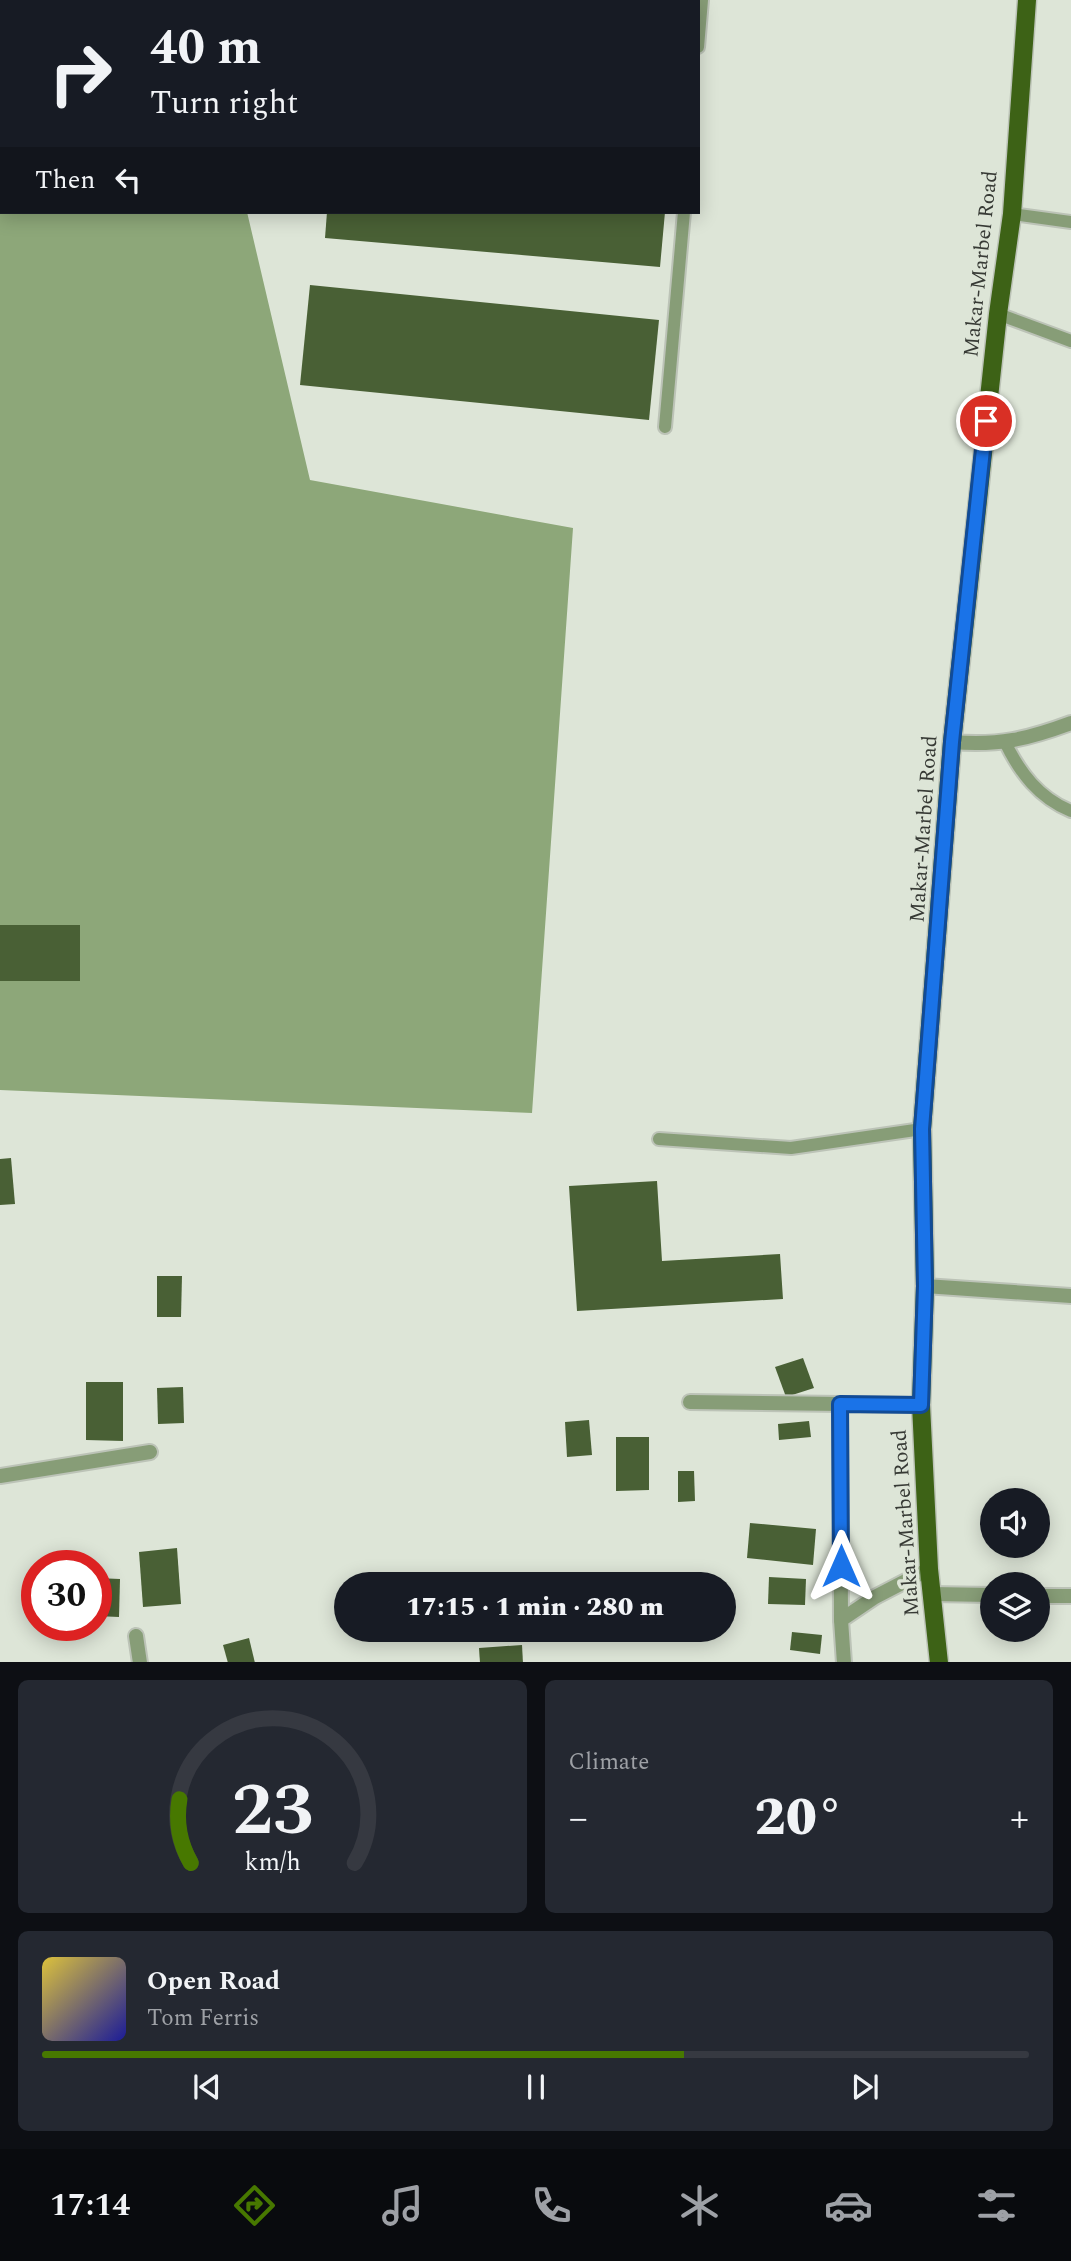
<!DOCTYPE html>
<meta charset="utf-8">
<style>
body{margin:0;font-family:Spectral,serif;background:#242831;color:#f1f3f6;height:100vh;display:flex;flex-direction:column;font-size:26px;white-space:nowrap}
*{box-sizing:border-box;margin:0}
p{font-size:23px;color:#9ea1a6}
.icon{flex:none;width:38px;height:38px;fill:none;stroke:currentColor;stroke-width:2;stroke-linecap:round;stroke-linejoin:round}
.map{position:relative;height:1662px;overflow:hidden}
.drawer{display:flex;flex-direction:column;gap:18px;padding:18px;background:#0d0f14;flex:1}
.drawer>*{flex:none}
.guide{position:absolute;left:0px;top:0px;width:700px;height:214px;box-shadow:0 4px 18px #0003;background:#171b24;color:#f1f3f6;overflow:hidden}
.buttons{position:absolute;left:980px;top:1488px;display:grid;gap:14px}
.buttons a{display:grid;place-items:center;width:70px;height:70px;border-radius:50%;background:#171b24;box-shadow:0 4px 18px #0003;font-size:35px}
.speed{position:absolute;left:21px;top:1550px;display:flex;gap:14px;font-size:35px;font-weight:700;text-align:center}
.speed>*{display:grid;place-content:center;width:91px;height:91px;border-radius:50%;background:#171b24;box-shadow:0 4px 18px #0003;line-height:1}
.speed .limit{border:10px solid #d22;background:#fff;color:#111}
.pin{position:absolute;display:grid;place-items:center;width:60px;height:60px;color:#fff;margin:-30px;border:4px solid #fff;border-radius:50%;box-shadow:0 2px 7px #0007}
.me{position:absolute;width:77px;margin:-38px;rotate:0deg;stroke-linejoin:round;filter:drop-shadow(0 0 5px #0008)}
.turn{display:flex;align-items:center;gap:24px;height:147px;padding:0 35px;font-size:32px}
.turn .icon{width:91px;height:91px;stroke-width:2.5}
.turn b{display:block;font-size:49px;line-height:60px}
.then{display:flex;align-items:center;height:66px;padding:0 35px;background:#0003;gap:14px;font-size:26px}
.big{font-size:52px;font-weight:800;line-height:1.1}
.drawer .card{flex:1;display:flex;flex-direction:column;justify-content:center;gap:10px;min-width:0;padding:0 24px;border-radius:10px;background:#242831}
.drawer .dial{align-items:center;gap:0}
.dial svg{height:182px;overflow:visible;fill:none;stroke:#363941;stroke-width:7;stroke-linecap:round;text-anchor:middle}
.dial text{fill:#f1f3f6;stroke:none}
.song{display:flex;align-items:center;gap:21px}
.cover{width:84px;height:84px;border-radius:10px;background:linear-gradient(135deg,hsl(50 70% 55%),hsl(240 70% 35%))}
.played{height:7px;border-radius:4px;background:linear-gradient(90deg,#477800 65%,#363941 65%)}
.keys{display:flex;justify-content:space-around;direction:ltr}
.heat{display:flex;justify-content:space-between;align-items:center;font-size:38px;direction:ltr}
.drawer .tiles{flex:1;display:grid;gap:18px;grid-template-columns:1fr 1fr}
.card:last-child{grid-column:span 2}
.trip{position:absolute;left:334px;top:1572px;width:402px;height:70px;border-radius:35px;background:#171b24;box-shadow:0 4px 18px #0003;font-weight:800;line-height:70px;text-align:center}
.tabs{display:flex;height:112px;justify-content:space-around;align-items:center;background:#090b0e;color:#9ea1a6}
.tabs .icon{width:49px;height:49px}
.tabs .selected{color:#477800}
.tabs b{font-size:32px;color:#f1f3f6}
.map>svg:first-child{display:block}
</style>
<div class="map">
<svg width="1071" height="1663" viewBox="0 0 1071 1663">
<rect width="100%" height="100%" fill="#dde5d7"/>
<path fill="#8da779" d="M0,122l2,90h245l63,268 263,48 -41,585 -532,-23z"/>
<g fill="#496035">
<path d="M327,212h338l-5,55 -335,-29z"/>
<path d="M310,285l349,35 -10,100 -349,-35z"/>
<rect x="0" y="925" width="80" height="56"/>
<path d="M11,1158l4,46 -15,1v-46z"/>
<path d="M657,1181l5,80 118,-7 3,45 -206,12 -8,-125z"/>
<path d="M157,1276h25l-1,41h-24z"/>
<path d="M803,1358l11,30 -28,9 -11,-30z"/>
<path d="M86,1382h37v59l-37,-1z"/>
<path d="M183,1387l1,36 -26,1 -1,-36z"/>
<path d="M589,1420l3,35 -25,2 -2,-35z"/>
<path d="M809,1421l2,16 -32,3 -1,-16z"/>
<path d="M616,1437h33v53l-33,1z"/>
<path d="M678,1471h16l1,30 -17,1z"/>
<path d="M750,1523l66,6 -3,36 -66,-7z"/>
<path d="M177,1548l4,56 -38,3 -4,-55z"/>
<path d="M669,1577l33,4v3h-33z"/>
<path d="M769,1577l37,2 -1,26 -37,-1z"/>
<path d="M96,1578l24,1 -1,38 -23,-1z"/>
<path d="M792,1632l30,3 -2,19 -30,-4z"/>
<path d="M249,1638l6,25h-27l-5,-18z"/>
<path d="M522,1645l1,18h-43l-1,-15z"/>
</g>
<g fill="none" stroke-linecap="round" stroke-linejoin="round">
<defs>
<g id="service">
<path d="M698,47l4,-47"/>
<path d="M1012,214l59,8"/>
<path d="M998,314l73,27"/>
<path d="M665,427l19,-215"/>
<path d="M1005,742c15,31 34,56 66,69"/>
<path d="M659,1139l132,9 131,-19"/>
</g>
<g id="minor">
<path d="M952,742c47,4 76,-3 119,-19"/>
<path d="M925,1286l146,10"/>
<path d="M690,1402l231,3"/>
<path d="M840,1404l1,216"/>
<path d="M0,1476l150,-24"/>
<path d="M931,1594l61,1"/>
<path d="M1038,1596h33"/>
<path d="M136,1636l4,27"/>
<path d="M844,1663l-3,-43 34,-23 54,-28"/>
</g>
<path id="primary" d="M939,1663l-10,-94 -8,-164 4,-119 -3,-157 30,-387 46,-428 14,-100 15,-214"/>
</defs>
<use href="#service" stroke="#bcc3b7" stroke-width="16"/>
<use href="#minor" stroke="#bcc3b7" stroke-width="18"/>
<use href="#primary" stroke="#bcc3b7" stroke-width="21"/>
<use href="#service" stroke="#879d77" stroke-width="12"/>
<use href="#minor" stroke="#879d77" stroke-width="14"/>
<use href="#primary" stroke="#3d6216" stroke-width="18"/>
</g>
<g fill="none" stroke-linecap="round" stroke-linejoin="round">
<defs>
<path id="route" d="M841,1566l-1,-162 81,1 4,-119 -3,-157 30,-387 34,-321"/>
</defs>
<use href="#route" stroke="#114b97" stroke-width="18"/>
<use href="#route" stroke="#1a73e8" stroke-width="12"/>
</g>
<g text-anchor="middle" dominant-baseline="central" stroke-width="7" stroke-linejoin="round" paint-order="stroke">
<g font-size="21" fill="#373a35" stroke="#dde5d7">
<text transform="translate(981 264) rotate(-84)">Makar-Marbel Road</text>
<text transform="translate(924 829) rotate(-86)">Makar-Marbel Road</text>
<text transform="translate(906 1523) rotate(-94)">Makar-Marbel Road</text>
</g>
</g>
</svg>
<div class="buttons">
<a><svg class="icon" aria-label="sound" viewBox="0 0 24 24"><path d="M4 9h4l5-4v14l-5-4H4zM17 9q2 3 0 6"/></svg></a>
<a><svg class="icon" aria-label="layers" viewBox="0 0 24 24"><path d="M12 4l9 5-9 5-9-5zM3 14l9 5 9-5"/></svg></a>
</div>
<div class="speed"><div class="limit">30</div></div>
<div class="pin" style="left:986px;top:421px;background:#d93025"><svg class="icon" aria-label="arrive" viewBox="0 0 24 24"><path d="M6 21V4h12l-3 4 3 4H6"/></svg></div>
<svg class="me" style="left:841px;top:1566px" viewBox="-20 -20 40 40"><path d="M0-17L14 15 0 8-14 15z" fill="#1a73e8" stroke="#fff" stroke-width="4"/></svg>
<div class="trip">17:15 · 1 min · 280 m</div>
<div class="guide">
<div class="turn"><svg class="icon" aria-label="right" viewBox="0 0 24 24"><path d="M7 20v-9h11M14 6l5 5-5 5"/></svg><div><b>40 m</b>Turn right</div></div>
<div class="then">Then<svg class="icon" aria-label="left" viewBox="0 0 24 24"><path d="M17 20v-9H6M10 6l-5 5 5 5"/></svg></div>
</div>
</div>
<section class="drawer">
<div class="tiles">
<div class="card dial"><svg viewBox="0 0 100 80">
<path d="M14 69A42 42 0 1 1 86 69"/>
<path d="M14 69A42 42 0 0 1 9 41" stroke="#477800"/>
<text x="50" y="56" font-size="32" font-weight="700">23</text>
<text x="50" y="72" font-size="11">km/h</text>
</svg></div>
<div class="card"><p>Climate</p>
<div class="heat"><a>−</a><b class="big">20°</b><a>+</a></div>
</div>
<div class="card">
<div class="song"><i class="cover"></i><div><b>Open Road</b><p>Tom Ferris</p></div></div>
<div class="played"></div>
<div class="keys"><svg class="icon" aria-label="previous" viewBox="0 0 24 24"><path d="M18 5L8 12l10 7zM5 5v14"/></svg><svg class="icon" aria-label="pause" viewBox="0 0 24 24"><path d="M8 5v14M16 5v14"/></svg><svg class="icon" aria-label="next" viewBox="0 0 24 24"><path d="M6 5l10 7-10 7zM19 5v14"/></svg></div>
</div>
</div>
</section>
<nav class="tabs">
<b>17:14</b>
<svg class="icon selected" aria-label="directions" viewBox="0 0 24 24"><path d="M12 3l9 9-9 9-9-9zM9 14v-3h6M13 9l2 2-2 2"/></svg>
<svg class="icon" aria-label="music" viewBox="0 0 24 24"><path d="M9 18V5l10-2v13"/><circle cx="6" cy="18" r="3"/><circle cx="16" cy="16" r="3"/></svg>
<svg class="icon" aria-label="phone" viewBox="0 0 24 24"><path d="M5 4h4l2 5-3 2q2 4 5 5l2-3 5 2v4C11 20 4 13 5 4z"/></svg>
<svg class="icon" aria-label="climate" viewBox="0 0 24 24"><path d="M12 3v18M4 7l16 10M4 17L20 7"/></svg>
<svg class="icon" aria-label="car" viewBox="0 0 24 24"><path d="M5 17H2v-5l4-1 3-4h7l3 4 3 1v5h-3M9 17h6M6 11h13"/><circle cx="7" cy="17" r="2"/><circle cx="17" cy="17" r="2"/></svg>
<svg class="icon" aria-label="filters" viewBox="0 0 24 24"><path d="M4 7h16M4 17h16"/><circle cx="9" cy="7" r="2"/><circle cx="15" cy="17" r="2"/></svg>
</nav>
